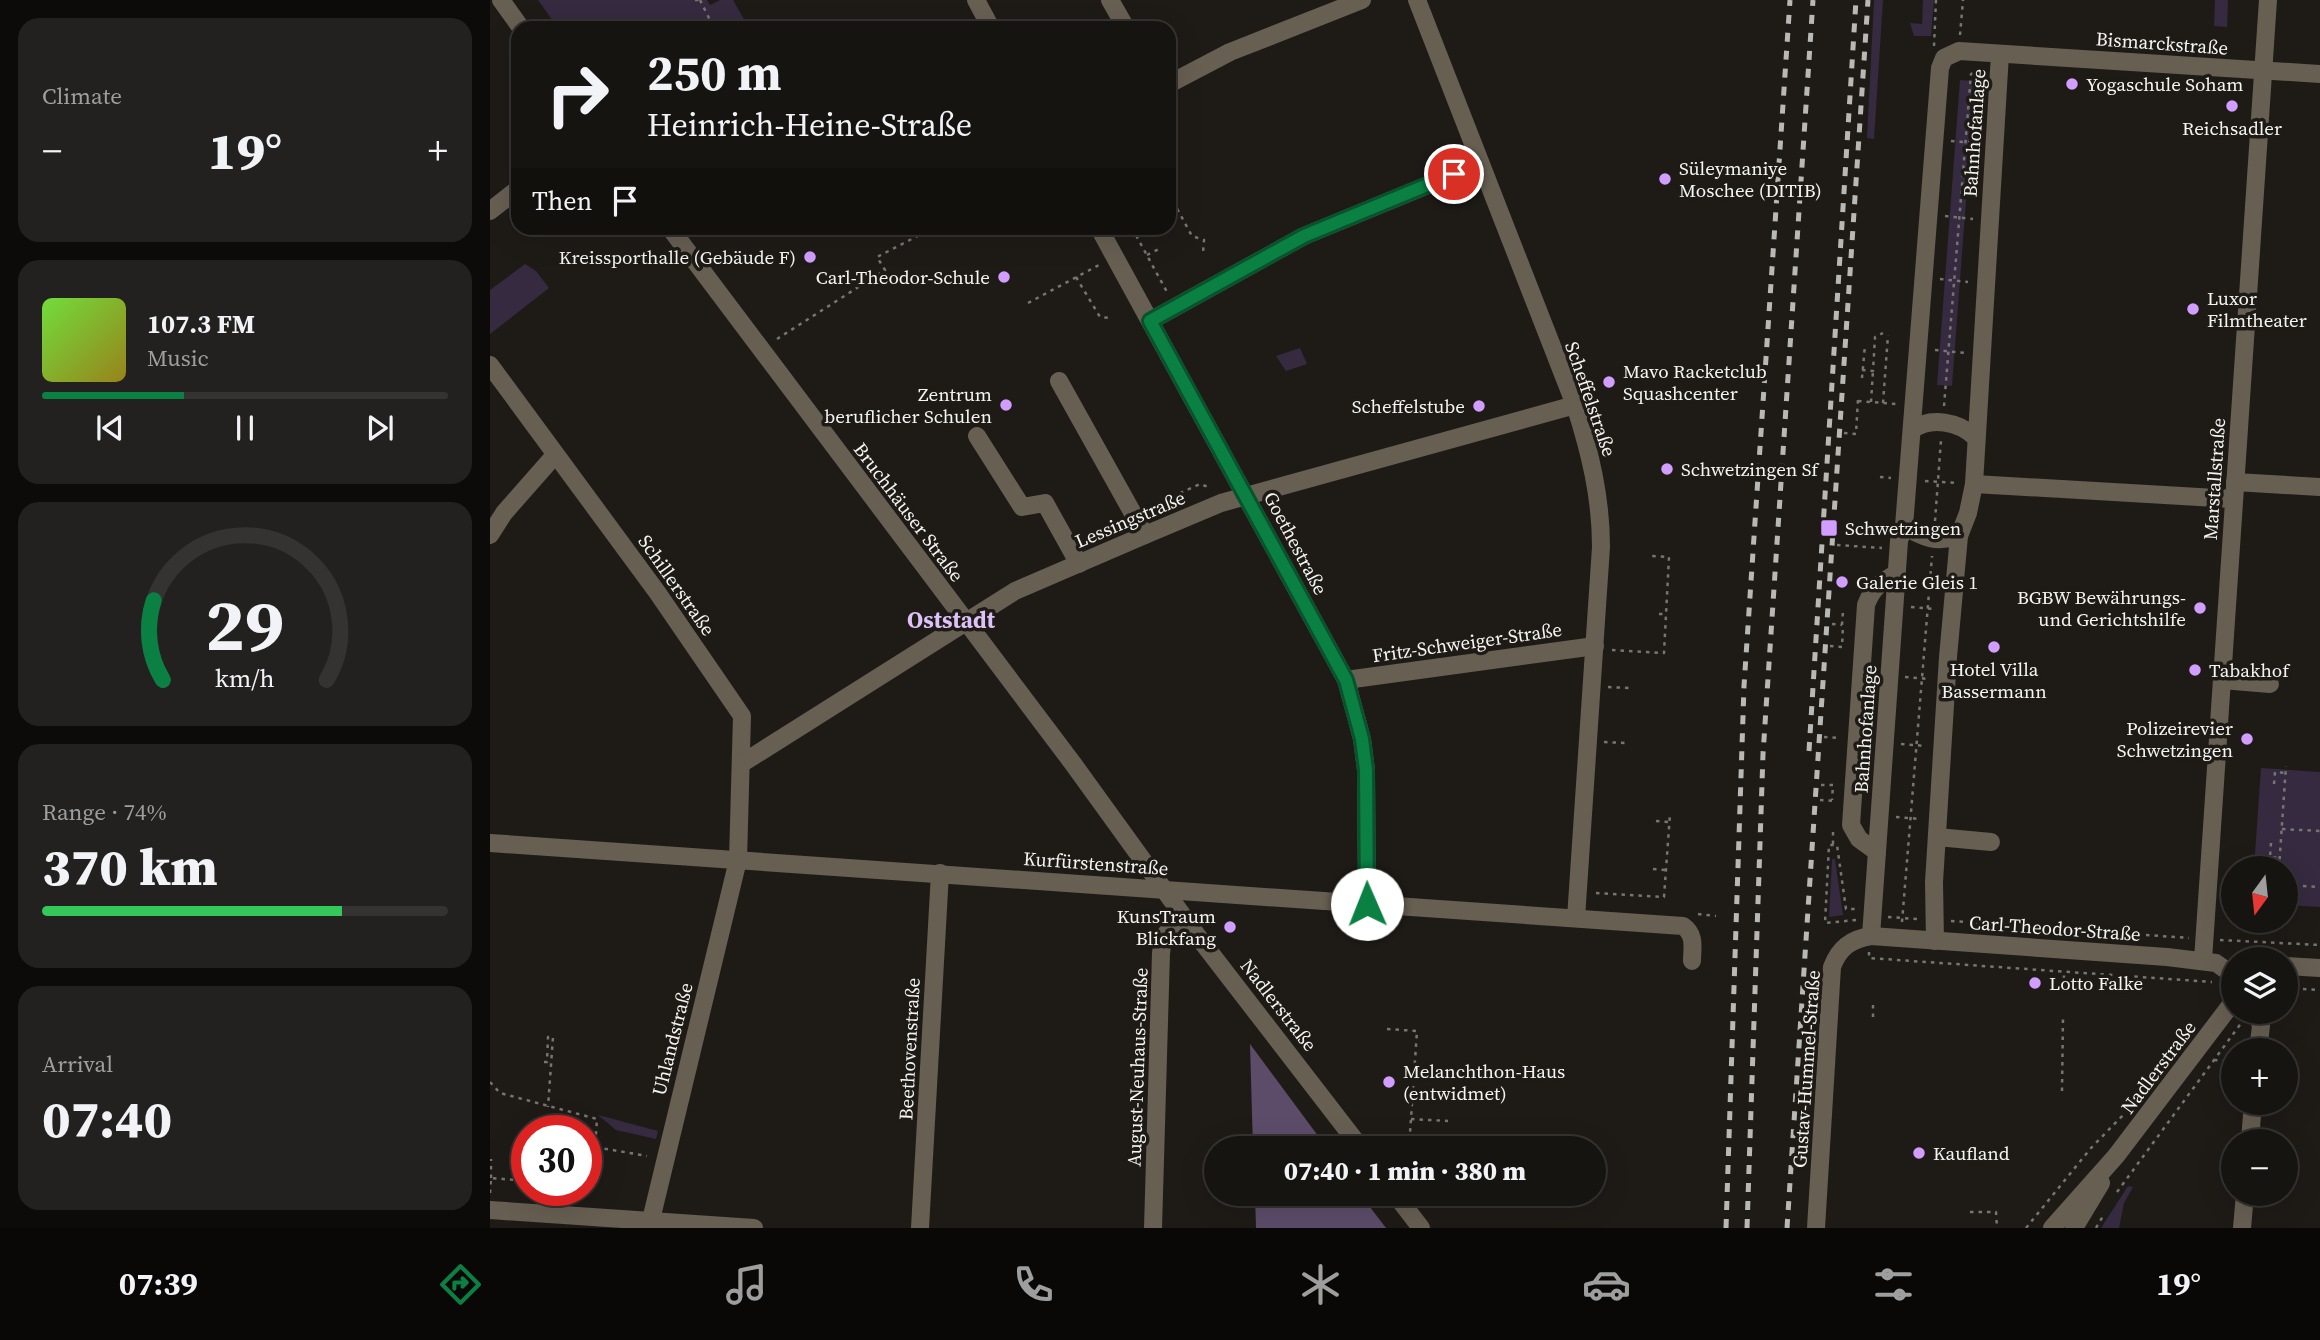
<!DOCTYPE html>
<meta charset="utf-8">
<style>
body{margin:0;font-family:"Source Serif 4",serif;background:#23211f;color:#f1f3f6;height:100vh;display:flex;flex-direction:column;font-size:26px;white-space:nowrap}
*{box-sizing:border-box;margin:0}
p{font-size:23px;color:#9e9e9f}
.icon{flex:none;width:38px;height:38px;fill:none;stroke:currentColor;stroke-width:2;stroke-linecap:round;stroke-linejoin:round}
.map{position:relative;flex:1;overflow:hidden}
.details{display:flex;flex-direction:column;gap:18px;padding:18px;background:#0c0b09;width:490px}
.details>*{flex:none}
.top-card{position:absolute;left:21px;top:21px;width:665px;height:214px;border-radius:21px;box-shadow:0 7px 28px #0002,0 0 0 2px #353331;background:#161411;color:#f1f3f6;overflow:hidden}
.needle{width:46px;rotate:195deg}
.buttons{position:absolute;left:1731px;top:856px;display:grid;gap:14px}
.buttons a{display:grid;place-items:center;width:77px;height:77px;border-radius:50%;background:#161411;box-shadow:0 7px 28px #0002,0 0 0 2px #353331;font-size:35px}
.speed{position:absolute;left:21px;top:1115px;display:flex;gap:14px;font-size:35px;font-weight:700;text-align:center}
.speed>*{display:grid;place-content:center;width:91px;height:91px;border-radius:50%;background:#161411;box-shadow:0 7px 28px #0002,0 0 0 2px #353331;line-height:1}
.speed .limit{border:10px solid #d22;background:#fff;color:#111}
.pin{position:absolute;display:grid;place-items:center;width:60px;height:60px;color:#fff;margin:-30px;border:4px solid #fff;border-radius:50%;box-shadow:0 2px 7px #0007}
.me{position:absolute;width:77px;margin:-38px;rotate:359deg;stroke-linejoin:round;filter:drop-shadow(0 0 5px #0008)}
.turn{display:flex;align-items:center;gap:24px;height:147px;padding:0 21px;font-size:32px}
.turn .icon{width:91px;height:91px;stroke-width:2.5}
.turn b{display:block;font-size:49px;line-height:60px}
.then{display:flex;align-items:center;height:66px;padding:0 21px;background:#0003;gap:14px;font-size:26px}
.big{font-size:52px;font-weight:800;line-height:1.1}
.details .widget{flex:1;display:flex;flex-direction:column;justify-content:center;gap:10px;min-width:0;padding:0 24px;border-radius:21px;background:#23211f}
.details .dial{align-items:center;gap:0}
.dial svg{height:182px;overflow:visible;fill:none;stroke:#353331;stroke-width:7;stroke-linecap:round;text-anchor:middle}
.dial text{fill:#f1f3f6;stroke:none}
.song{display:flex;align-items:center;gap:21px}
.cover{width:84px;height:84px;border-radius:10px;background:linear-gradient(135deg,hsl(100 70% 55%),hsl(50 70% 35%))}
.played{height:7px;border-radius:4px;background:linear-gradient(90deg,#0b8043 35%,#353331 35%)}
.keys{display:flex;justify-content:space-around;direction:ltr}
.heat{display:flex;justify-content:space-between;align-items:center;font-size:38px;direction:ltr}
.charge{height:10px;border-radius:5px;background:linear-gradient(90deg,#34c759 74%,#353331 0)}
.trip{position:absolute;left:714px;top:1136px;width:402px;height:70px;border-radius:35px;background:#161411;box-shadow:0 7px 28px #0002,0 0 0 2px #353331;font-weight:800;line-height:70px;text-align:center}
.dock{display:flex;height:112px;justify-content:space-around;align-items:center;background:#090807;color:#9e9e9f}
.dock .icon{width:49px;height:49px}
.dock .selected{color:#0b8043}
.dock b{font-size:32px;color:#f1f3f6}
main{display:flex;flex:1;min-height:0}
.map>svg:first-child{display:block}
</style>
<main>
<section class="details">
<div class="widget"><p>Climate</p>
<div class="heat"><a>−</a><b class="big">19°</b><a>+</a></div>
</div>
<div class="widget">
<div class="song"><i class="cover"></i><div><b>107.3 FM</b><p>Music</p></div></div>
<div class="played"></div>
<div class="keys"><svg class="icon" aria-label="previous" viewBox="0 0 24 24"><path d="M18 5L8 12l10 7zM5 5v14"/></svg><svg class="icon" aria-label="pause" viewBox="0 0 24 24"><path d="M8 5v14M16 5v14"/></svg><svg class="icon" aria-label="next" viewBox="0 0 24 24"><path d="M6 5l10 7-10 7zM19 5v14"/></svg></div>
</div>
<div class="widget dial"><svg viewBox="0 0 100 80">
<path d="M14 69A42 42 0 1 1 86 69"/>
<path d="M14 69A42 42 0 0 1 10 34" stroke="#0b8043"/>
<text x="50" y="56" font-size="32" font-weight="700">29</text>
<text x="50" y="72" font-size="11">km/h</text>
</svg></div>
<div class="widget"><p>Range · 74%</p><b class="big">370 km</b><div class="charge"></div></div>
<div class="widget"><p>Arrival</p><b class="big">07:40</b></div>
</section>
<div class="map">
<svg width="1830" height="1228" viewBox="0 0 1830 1228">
<rect width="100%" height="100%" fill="#1e1b17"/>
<g fill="#352a3f">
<path d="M48,0h169l3,5 10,-5h13l16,28h-191z"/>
<path d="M1384,0h9l-9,139 -7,-1z"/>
<path d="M1433,0h11l-3,36h-17l-4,-13 12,1z"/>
<path d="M1725,0h13l-1,27 -13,-1z"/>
<path d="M1470,80l15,1 -23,305 -15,-1z"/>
<path d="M35,264l11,7 13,17 -59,46v-44z"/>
<path d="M810,348l7,16 -21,7 -10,-15z"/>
<path d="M1771,768l59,4v135l-34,-2v-37h-32z"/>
<path d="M1342,859h3l8,56 -14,2z"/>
<path d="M108,1115l60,16 -2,8 -40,-9z"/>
<path d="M1638,1186l5,1 -9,16 -5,25h-18z"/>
</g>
<g fill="#5c4c6a">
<path d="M760,1044l77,104h-74z"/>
<path d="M765,1194h105l26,34h-130z"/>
</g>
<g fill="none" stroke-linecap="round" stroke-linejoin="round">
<g stroke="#777571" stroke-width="2.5" stroke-dasharray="3.5 5" stroke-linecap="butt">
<path d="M205,0h7"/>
<path d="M210,0l14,28"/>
<path d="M1470,35l3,-35"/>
<path d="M1444,46l2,-46"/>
<path d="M1461,141l25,2"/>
<path d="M679,194l23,42 12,4 -1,13"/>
<path d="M1455,216l28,3"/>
<path d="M642,228l35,64"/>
<path d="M657,255l12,-6"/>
<path d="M586,277l24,40 9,1"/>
<path d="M1450,279l28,3"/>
<path d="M538,303l71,-38"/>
<path d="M287,339l108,-69 -8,-13 56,-29"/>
<path d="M1445,350l31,3"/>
<path d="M1372,370l11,1 2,-34 8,-4"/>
<path d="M1372,378l3,-33"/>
<path d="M1368,401l38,3"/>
<path d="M1381,402l2,-31"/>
<path d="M1393,403l5,-68"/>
<path d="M1454,406l27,-332 6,-3"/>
<path d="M1354,433l12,1 2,-35"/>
<path d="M1390,477l11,1"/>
<path d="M1435,481l32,2"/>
<path d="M659,507l51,-23 11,4"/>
<path d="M1445,521l6,-81"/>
<path d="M1347,545l45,3"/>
<path d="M1421,607l24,2"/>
<path d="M1169,614h8"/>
<path d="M1342,624l10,1"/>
<path d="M1352,625l1,-14"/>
<path d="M1340,646l12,1 1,-22"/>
<path d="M1122,650l52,3 5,-96 -19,-1"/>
<path d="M1415,677l25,2"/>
<path d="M1118,687l21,1"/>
<path d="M1334,737l15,1"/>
<path d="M1114,742l21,1"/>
<path d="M1411,744l25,2"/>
<path d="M1784,784l1,-12 10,1"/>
<path d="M1331,785h12l-1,15"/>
<path d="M1330,800l15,1"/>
<path d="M1406,817l25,2"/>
<path d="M1166,821l13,1"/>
<path d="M1792,829l38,2"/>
<path d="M1781,843l-1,14 10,1"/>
<path d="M1343,844v-17"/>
<path d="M1789,868l7,-102"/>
<path d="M1163,869l13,1"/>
<path d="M1796,885l34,2"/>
<path d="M1106,893l68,4 6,-83"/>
<path d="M1208,914l18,2"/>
<path d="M1398,917l29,2"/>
<path d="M1366,920l-31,3 4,-78h8l9,64h10"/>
<path d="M1461,921l238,17"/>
<path d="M1412,922l30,-366"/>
<path d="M1730,940l100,5"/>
<path d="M1379,952v6l343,24"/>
<path d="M1574,979v-8"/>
<path d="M1796,988l34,2"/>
<path d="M1383,1017v-14"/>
<path d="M897,1029l30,2 -8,117"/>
<path d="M1724,1060l19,2"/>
<path d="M54,1062h3l1,-25h5l-5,70"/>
<path d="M0,1082l10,11 97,26 -2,28 52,9"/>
<path d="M1572,1091l1,-75"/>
<path d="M921,1119l37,2"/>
<path d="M96,1146l9,1 -4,37h-5"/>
<path d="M1,1178v-19"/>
<path d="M1627,1192l125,-170"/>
<path d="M0,1193l1,-15 36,3"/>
<path d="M1480,1212h26l1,16"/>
<path d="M1536,1228l65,-80 36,-37"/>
<path d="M1606,1228l7,-12"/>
</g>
<g stroke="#675f52" stroke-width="18">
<path d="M11,0l20,28"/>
<path d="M486,0l15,28"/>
<path d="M620,0l16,28"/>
<path d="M927,0l158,405c15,47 26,92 26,142l-25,371"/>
<path d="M679,84l61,-32 132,-52"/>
<path d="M0,211l28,-22"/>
<path d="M180,228l404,537 125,173 162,210"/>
<path d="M609,228l247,452 16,59 4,31 1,134"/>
<path d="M660,321l154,-85 175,-72"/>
<path d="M0,365l167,227 85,124 -4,144 -89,368"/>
<path d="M569,381l86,154"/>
<path d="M1422,430c19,-14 47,-8 63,7"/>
<path d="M487,436l45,71 23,-4 34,61"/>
<path d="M1745,482l85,5"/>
<path d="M1484,484l259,15"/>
<path d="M1414,526c20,12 32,17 55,10"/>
<path d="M0,535l14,-22 51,-58"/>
<path d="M856,680l249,-34"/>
<path d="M1732,680l48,4"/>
<path d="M251,764l274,-173 130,-56 76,-32 354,-98"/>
<path d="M1447,837l54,5"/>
<path d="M0,843l1193,83c13,9 9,22 9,35"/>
<path d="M1387,852l-18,-13 -8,-14 15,-220c6,-17 15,-23 31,-32"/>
<path d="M1381,936l28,-395 5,-15 36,-458 4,-10 15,-7 361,23"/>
<path d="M1445,941l-1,-59 14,-225 11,-121 9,-23 6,-29 26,-430"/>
<path d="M1713,960l65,-960"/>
<path d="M1796,966l34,2"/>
<path d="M1766,1012l5,14 -3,24"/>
<path d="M1760,1141l3,-39"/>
<path d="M905,1194l26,34"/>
<path d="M0,1210l264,18"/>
<path d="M430,1228l20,-355"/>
<path d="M663,1228l8,-275 2,-15 18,-24"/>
<path d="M1326,1228l16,-261c7,-19 19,-28 39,-31l296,21 49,6 17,12"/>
<path d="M1562,1228l64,-72 117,-154"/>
<path d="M1584,1228l27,-45"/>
<path d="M1752,1228l3,-34"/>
</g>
<g stroke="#bab8b4" stroke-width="5" stroke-dasharray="9 9" stroke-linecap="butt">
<path d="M1319,751l47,-751"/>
<path d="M1236,1228l18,-542 46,-686"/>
<path d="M1257,1228l16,-474 50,-754"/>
<path d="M1297,1228l81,-1228"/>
</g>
</g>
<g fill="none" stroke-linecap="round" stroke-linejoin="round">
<defs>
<path id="route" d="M877,904l-1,-134 -4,-31 -16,-59 -196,-359 154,-85 150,-62"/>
</defs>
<use href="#route" stroke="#07532c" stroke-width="18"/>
<use href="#route" stroke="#0b8043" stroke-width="12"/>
</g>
<g fill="#d19dfe" stroke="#1e1b17" stroke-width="2.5">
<circle cx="1582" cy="84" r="7"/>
<circle cx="1742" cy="106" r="7"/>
<circle cx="1175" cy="179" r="7"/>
<circle cx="320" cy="257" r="7"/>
<circle cx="514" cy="277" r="7"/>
<circle cx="1703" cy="309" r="7"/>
<circle cx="1119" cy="382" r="7"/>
<circle cx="516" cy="405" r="7"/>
<circle cx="989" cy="406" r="7"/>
<circle cx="1177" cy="469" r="7"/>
<rect x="1330" y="519" width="18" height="18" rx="3.5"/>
<circle cx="1352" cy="582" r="7"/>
<circle cx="1710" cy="608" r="7"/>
<circle cx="1504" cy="647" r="7"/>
<circle cx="1705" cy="670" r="7"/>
<circle cx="1757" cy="739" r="7"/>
<circle cx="740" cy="927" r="7"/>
<circle cx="1545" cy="983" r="7"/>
<circle cx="899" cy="1082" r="7"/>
<circle cx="1429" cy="1153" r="7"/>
</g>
<g text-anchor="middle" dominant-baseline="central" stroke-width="7" stroke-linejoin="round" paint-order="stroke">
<g font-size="19" fill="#f5f4f0" stroke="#1e1b17">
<text transform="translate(1672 43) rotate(4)">Bismarckstraße</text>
<text transform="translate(1484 133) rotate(-86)">Bahnhofanlage</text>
<text transform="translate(1101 399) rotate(71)">Scheffelstraße</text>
<text transform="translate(1724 479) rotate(-86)">Marstallstraße</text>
<text transform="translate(419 512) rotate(53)">Bruchhäuser Straße</text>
<text transform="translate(640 519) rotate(-23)">Lessingstraße</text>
<text transform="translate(806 543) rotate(62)">Goethestraße</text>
<text transform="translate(187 585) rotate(55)">Schillerstraße</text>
<text transform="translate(977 642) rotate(-8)">Fritz-Schweiger-Straße</text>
<text transform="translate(1375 729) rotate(-86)">Bahnhofanlage</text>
<text transform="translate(606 863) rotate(4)">Kurfürstenstraße</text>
<text transform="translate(1565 928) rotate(4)">Carl-Theodor-Straße</text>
<text transform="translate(789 1005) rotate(52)">Nadlerstraße</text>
<text transform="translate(182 1039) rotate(-76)">Uhlandstraße</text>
<text transform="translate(419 1049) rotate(-87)">Beethovenstraße</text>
<text transform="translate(647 1067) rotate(-88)">August-Neuhaus-Straße</text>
<text transform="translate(1668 1067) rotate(-53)">Nadlerstraße</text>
<text transform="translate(1316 1069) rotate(-86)">Gustav-Hummel-Straße</text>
</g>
<g font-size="19" fill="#f5f4f0" stroke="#1e1b17" text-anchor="start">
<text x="1596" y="84">Yogaschule Soham</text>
<text x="1742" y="128" text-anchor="middle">Reichsadler</text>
<text x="1189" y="168">Süleymaniye<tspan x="1189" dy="22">Moschee (DITIB)</tspan></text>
<text x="306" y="257" text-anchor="end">Kreissporthalle (Gebäude F)</text>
<text x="500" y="277" text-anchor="end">Carl-Theodor-Schule</text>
<text x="1717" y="298">Luxor<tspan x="1717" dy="22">Filmtheater</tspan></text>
<text x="1133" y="371">Mavo Racketclub<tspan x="1133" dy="22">Squashcenter</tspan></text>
<text x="502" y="394" text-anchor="end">Zentrum<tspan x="502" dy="22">beruflicher Schulen</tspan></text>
<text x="975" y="406" text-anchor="end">Scheffelstube</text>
<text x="1191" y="469">Schwetzingen Sf</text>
<text x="1355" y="528">Schwetzingen</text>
<text x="1366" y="582">Galerie Gleis 1</text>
<text x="1696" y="597" text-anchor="end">BGBW Bewährungs-<tspan x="1696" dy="22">und Gerichtshilfe</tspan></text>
<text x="1504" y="669" text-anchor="middle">Hotel Villa<tspan x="1504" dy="22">Bassermann</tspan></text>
<text x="1719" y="670">Tabakhof</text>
<text x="1743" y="728" text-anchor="end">Polizeirevier<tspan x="1743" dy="22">Schwetzingen</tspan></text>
<text x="726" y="916" text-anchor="end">KunsTraum<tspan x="726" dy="22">Blickfang</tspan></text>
<text x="1559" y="983">Lotto Falke</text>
<text x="913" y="1071">Melanchthon-Haus<tspan x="913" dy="22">(entwidmet)</tspan></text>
<text x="1443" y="1153">Kaufland</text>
</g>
<g font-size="23" font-weight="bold" fill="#ddc1f8" stroke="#1e1b17">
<text x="461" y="620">Oststadt</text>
</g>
</g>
</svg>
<div class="buttons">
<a><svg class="needle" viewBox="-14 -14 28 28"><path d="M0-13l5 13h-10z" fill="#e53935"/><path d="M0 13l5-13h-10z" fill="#9e9e9f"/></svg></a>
<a><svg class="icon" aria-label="layers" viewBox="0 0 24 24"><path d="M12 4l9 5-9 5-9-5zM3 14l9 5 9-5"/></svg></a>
<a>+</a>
<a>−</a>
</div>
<div class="speed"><div class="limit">30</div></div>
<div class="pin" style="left:964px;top:174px;background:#d93025"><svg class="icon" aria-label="arrive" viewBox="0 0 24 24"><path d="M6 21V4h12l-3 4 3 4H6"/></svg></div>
<svg class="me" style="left:877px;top:904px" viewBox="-20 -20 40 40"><circle r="19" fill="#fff"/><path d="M0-13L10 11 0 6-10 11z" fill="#0b8043"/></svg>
<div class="trip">07:40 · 1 min · 380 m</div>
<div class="top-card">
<div class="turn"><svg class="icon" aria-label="right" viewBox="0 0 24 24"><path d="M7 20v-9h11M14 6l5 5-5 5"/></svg><div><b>250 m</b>Heinrich-Heine-Straße</div></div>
<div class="then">Then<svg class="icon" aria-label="arrive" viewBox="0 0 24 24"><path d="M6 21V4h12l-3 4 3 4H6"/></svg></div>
</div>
</div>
</main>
<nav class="dock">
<b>07:39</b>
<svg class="icon selected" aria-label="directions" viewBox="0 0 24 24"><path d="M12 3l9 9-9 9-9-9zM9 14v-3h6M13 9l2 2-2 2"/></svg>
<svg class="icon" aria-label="music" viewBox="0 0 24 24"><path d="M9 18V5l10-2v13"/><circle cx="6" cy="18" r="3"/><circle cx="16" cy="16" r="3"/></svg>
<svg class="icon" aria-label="phone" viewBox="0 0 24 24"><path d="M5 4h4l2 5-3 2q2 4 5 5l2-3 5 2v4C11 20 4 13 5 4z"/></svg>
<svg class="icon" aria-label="climate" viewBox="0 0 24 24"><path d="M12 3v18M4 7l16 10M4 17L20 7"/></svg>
<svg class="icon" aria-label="car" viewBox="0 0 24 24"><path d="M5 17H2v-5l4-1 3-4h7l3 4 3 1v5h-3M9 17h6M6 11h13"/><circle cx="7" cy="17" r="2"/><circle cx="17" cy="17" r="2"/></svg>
<svg class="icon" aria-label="filters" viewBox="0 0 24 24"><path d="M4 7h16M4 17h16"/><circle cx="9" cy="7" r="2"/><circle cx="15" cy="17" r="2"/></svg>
<b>19°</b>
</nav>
